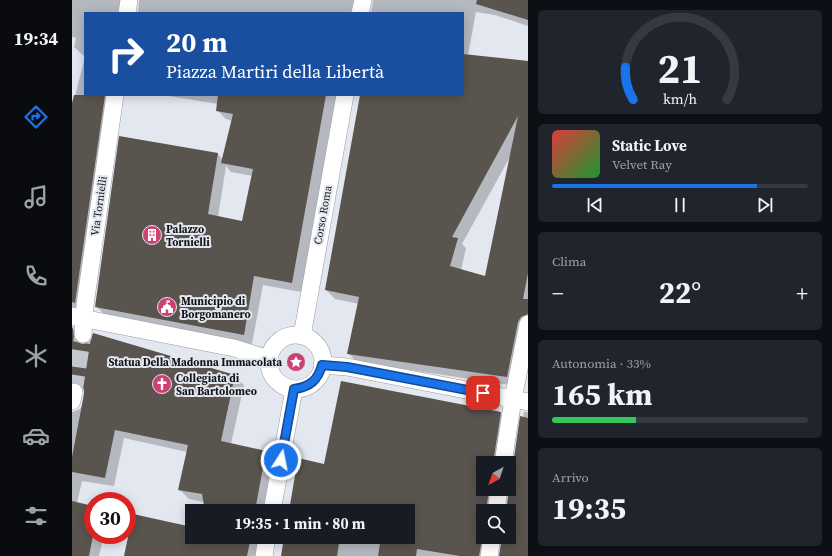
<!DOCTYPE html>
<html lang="it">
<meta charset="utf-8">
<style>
body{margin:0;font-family:"Source Serif 4",serif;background:#20242c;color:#f1f3f6;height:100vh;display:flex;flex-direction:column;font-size:15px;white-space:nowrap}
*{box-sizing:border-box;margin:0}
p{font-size:13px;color:#9ea1a6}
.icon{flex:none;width:22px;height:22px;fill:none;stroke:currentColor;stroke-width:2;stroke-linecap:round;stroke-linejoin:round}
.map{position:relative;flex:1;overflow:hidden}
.panel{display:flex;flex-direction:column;gap:10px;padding:10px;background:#0d0f14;width:304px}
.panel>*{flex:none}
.hud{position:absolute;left:12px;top:12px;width:380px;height:84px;border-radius:0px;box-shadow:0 2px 10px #0003;background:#1a4fa0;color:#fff;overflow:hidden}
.needle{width:26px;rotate:220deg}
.controls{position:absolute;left:404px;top:456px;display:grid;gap:8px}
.controls a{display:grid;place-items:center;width:40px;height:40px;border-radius:0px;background:#171b24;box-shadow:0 2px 10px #0003;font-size:20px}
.speed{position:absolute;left:12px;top:492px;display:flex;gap:8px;font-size:20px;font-weight:700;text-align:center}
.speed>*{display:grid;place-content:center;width:52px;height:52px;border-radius:50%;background:#171b24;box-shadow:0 2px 10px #0003;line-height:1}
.speed .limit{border:6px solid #d22;background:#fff;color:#111}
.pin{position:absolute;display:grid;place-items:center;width:34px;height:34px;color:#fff;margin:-17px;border-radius:8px;box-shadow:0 2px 6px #0006}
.me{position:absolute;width:44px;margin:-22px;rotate:11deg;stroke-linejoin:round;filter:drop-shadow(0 0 3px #0008)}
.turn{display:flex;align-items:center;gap:14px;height:84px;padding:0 16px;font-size:18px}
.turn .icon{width:52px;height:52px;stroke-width:2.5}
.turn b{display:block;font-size:28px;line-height:34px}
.big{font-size:30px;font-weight:700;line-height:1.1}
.panel .widget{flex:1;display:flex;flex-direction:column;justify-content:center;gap:6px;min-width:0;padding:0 14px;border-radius:6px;background:#20242c}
.panel .dial{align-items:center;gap:0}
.dial svg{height:104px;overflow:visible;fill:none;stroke:#363941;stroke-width:7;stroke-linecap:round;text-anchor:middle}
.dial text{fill:#f1f3f6;stroke:none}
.song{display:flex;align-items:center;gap:12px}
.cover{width:48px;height:48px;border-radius:6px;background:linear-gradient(135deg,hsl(0 70% 55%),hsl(130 70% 35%))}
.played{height:4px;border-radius:2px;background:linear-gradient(90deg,#1a73e8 80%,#363941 80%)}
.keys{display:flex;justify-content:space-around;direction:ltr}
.heat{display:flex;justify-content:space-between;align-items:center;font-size:22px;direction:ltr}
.charge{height:6px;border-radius:3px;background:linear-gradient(90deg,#34c759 33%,#363941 0)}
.trip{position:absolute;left:113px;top:504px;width:230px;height:40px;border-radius:0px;background:#171b24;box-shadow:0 2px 10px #0003;font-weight:700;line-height:40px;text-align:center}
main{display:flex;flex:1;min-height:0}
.tab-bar{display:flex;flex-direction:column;width:72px;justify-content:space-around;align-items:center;background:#090b0e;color:#9ea1a6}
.tab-bar .icon{width:28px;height:28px}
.tab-bar .selected{color:#1a73e8}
.tab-bar b{font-size:18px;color:#f1f3f6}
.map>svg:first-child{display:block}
</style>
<main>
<nav class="tab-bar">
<b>19:34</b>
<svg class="icon selected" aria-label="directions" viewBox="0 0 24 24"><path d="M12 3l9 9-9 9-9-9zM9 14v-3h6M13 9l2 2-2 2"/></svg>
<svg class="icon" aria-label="music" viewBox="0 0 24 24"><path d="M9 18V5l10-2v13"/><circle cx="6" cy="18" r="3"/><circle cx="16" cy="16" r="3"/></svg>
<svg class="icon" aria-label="phone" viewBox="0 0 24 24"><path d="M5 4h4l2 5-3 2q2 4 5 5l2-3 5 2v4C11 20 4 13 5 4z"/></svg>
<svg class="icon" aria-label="climate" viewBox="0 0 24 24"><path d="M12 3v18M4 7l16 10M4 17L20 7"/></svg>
<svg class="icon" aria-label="car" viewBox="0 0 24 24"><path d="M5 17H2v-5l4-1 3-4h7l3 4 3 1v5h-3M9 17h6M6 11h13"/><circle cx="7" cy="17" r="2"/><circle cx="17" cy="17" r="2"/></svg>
<svg class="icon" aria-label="filters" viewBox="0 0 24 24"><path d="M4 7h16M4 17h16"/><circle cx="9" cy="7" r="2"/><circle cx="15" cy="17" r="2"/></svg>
</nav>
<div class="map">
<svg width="456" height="556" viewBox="0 0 456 556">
<rect width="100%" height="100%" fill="#e3e7ef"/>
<g fill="#0003" fill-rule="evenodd">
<path d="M0,0h62l-7,13h-42v82h36l-37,216 -12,-2v-201l13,-51 -11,-10 2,-9 -4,-1z"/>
<path d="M67,0h229l-7,13h-223z"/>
<path d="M301,0h155v26l-33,-11 -19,-3 -8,43 60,7v267l-12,57 -159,-24 -9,-9 11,-49 -24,-5 -9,-9 35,-195h102v-82h-92zM439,155l-25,122 -25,-7 5,-22 -4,-4z"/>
<path d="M90,95h175l-36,197 -38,-7 -11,59 -147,-29 -9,-9 122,-152 5,6 9,-39 -6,-2 -9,-9 1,-6zM154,166l5,6 22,4 -10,46 -25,-5z"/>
<path d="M0,328l10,10 1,7 152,31 9,9 -13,59 35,8 9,9 -9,50h-60l-2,-9 -15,-3 -9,-9 7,-38 -63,-14 -10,48 -32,-5 -5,22 16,4v28h11l-5,21h-27v-144l8,-3 3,-5 1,-13h-3l-9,15z"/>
<path d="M452,412h4v144h-29l4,-19h6v-26h-2l2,-39 5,-7z"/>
<path d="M428,413l9,9 -6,41h-20v26h21l-7,22h-14v26h14l-8,19h-207l3,-19h123v-26h-118l34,-46z"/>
<path d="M120,528v9h69l-3,19h-133z"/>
</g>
<g fill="#5a544f" fill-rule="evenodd">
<path d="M405,0h51v20l-52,-16z"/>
<path d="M391,54l65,7v212l-5,26h5v15l-7,3 -3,5 -11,55 -160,-23 12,-57 -34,-7 35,-195h103zM446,116l-33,160 -35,-10 8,-28 -6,-1z"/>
<path d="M2,95h31l-30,208 -3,-1v-199z"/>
<path d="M146,95h108l-34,188 -38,-7 -10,59 -149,-28 24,-171 99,17 -10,61 34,7 11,-52 -32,-6 12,-49 -17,-3z"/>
<path d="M0,327l1,1 1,11 3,3 5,2 5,-1 4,-3 2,-7 142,42 -14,66 45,10 -11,60h-50l-3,-17 -24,-4 10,-45 -73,-15 -10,48 -33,-6v-15l12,-63v-5l-3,-4 -4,-3h-5z"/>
<path d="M269,381l160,31 -8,51h-10v26h6l-3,22h-3v22l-4,23h-19l-43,-7 -1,7h-38l3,-19h27v-26h-119l9,-53 26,6z"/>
<path d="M448,416l8,2v138h-29l3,-19h7v-26h-3l3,-21v-19l4,-6z"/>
<path d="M0,501l21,5v30l-4,20h-17z"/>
<path d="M61,514l59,13v10h59l-4,19h-123z"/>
<path d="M212,537h56l-3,19h-56z"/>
</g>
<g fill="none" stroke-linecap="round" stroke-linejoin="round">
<path stroke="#c4c7ce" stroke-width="17" stroke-dasharray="17 8" stroke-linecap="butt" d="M2,392l9,-58"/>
<defs>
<g id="street">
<path d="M55,13l2,-13"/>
<path d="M288,13l3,-13"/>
<path d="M0,316l162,32 35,11"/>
<path d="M11,334l2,-29 30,-210"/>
<circle cx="224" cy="362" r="27"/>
<path d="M230,336l43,-241"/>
<path d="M250,365l25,2 181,35"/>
<path d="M0,401l2,-9"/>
<path d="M431,463l10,-64 15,-75"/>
<path d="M200,511l22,-122"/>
<path d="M424,511l3,-22"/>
<path d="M192,556l3,-19"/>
<path d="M417,556l3,-19"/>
</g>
</defs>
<use href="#street" stroke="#999ca4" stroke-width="18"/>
<use href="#street" stroke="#fff" stroke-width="17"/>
</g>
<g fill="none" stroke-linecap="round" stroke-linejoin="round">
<defs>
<path id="route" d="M209,460l13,-71c16,-2 24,-9 28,-24l25,2 136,26"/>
</defs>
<use href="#route" stroke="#114b97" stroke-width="10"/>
<use href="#route" stroke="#1a73e8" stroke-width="7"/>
</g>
<defs>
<symbol id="building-disc" viewBox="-11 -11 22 22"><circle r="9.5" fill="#cd4172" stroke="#e3e7ef"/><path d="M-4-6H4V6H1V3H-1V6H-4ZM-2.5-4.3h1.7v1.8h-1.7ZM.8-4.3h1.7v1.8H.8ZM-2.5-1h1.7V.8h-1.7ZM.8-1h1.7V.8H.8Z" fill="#fff"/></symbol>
<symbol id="civic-disc" viewBox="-11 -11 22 22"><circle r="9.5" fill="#cd4172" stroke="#e3e7ef"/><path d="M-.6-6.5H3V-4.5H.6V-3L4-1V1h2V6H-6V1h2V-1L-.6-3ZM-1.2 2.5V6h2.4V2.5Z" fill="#fff"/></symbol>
<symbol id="sight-disc" viewBox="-11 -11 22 22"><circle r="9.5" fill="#cd4172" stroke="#e3e7ef"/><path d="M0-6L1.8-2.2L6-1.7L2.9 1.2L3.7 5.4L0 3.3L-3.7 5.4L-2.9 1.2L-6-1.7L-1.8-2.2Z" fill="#fff"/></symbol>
<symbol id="church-disc" viewBox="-11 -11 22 22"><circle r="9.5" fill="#cd4172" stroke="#e3e7ef"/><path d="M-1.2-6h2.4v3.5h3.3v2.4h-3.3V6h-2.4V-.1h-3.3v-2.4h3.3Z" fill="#fff"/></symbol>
</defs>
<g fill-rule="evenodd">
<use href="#building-disc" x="69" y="224" width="22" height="22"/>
<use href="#civic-disc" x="84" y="296" width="22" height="22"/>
<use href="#sight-disc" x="213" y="351" width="22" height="22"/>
<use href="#church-disc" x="79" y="373" width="22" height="22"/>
</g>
<g text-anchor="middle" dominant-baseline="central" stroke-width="4" stroke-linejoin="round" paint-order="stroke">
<g font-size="11" fill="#121416" stroke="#e3e7ef">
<text transform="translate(27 206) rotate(-82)">Via Tornielli</text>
<text transform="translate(251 215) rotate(-80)">Corso Roma</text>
</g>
<g font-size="11" font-weight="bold" fill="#121416" stroke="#e3e7ef" text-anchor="start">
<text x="94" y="229">Palazzo<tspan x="94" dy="13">Tornielli</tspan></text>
<text x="109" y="301">Municipio di<tspan x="109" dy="13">Borgomanero</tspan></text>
<text x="210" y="362" text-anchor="end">Statua Della Madonna Immacolata</text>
<text x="104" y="378">Collegiata di<tspan x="104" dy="13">San Bartolomeo</tspan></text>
</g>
</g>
</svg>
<div class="controls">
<a><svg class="needle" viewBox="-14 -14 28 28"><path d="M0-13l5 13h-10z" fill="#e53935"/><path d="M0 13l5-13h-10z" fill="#9ea1a6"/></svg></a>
<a><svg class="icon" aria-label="search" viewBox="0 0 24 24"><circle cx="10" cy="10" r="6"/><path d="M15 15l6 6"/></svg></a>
</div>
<div class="speed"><div class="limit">30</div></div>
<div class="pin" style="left:411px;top:393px;background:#d93025"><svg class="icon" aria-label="arrive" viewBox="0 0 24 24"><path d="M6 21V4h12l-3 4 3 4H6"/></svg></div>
<svg class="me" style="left:209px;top:460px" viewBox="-20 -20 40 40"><circle r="17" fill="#1a73e8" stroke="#fff" stroke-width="3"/><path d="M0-11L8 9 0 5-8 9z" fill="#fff"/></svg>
<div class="trip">19:35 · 1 min · 80 m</div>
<div class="hud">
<div class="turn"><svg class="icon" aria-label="right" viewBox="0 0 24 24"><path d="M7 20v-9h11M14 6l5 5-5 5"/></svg><div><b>20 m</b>Piazza Martiri della Libertà</div></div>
</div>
</div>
<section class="panel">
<div class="widget dial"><svg viewBox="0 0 100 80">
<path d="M14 69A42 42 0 1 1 86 69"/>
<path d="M14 69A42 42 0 0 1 8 44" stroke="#1a73e8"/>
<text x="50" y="56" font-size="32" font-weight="700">21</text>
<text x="50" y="72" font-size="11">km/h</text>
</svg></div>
<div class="widget">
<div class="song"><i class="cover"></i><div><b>Static Love</b><p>Velvet Ray</p></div></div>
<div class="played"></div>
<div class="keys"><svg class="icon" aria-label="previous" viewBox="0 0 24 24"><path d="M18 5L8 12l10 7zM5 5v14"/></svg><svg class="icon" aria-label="pause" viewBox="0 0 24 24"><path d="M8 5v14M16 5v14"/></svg><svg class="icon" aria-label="next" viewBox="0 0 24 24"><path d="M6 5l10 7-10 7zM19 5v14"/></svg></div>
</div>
<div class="widget"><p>Clima</p>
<div class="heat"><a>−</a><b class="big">22°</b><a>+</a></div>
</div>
<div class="widget"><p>Autonomia · 33%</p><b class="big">165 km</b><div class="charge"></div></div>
<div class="widget"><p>Arrivo</p><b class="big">19:35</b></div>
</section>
</main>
